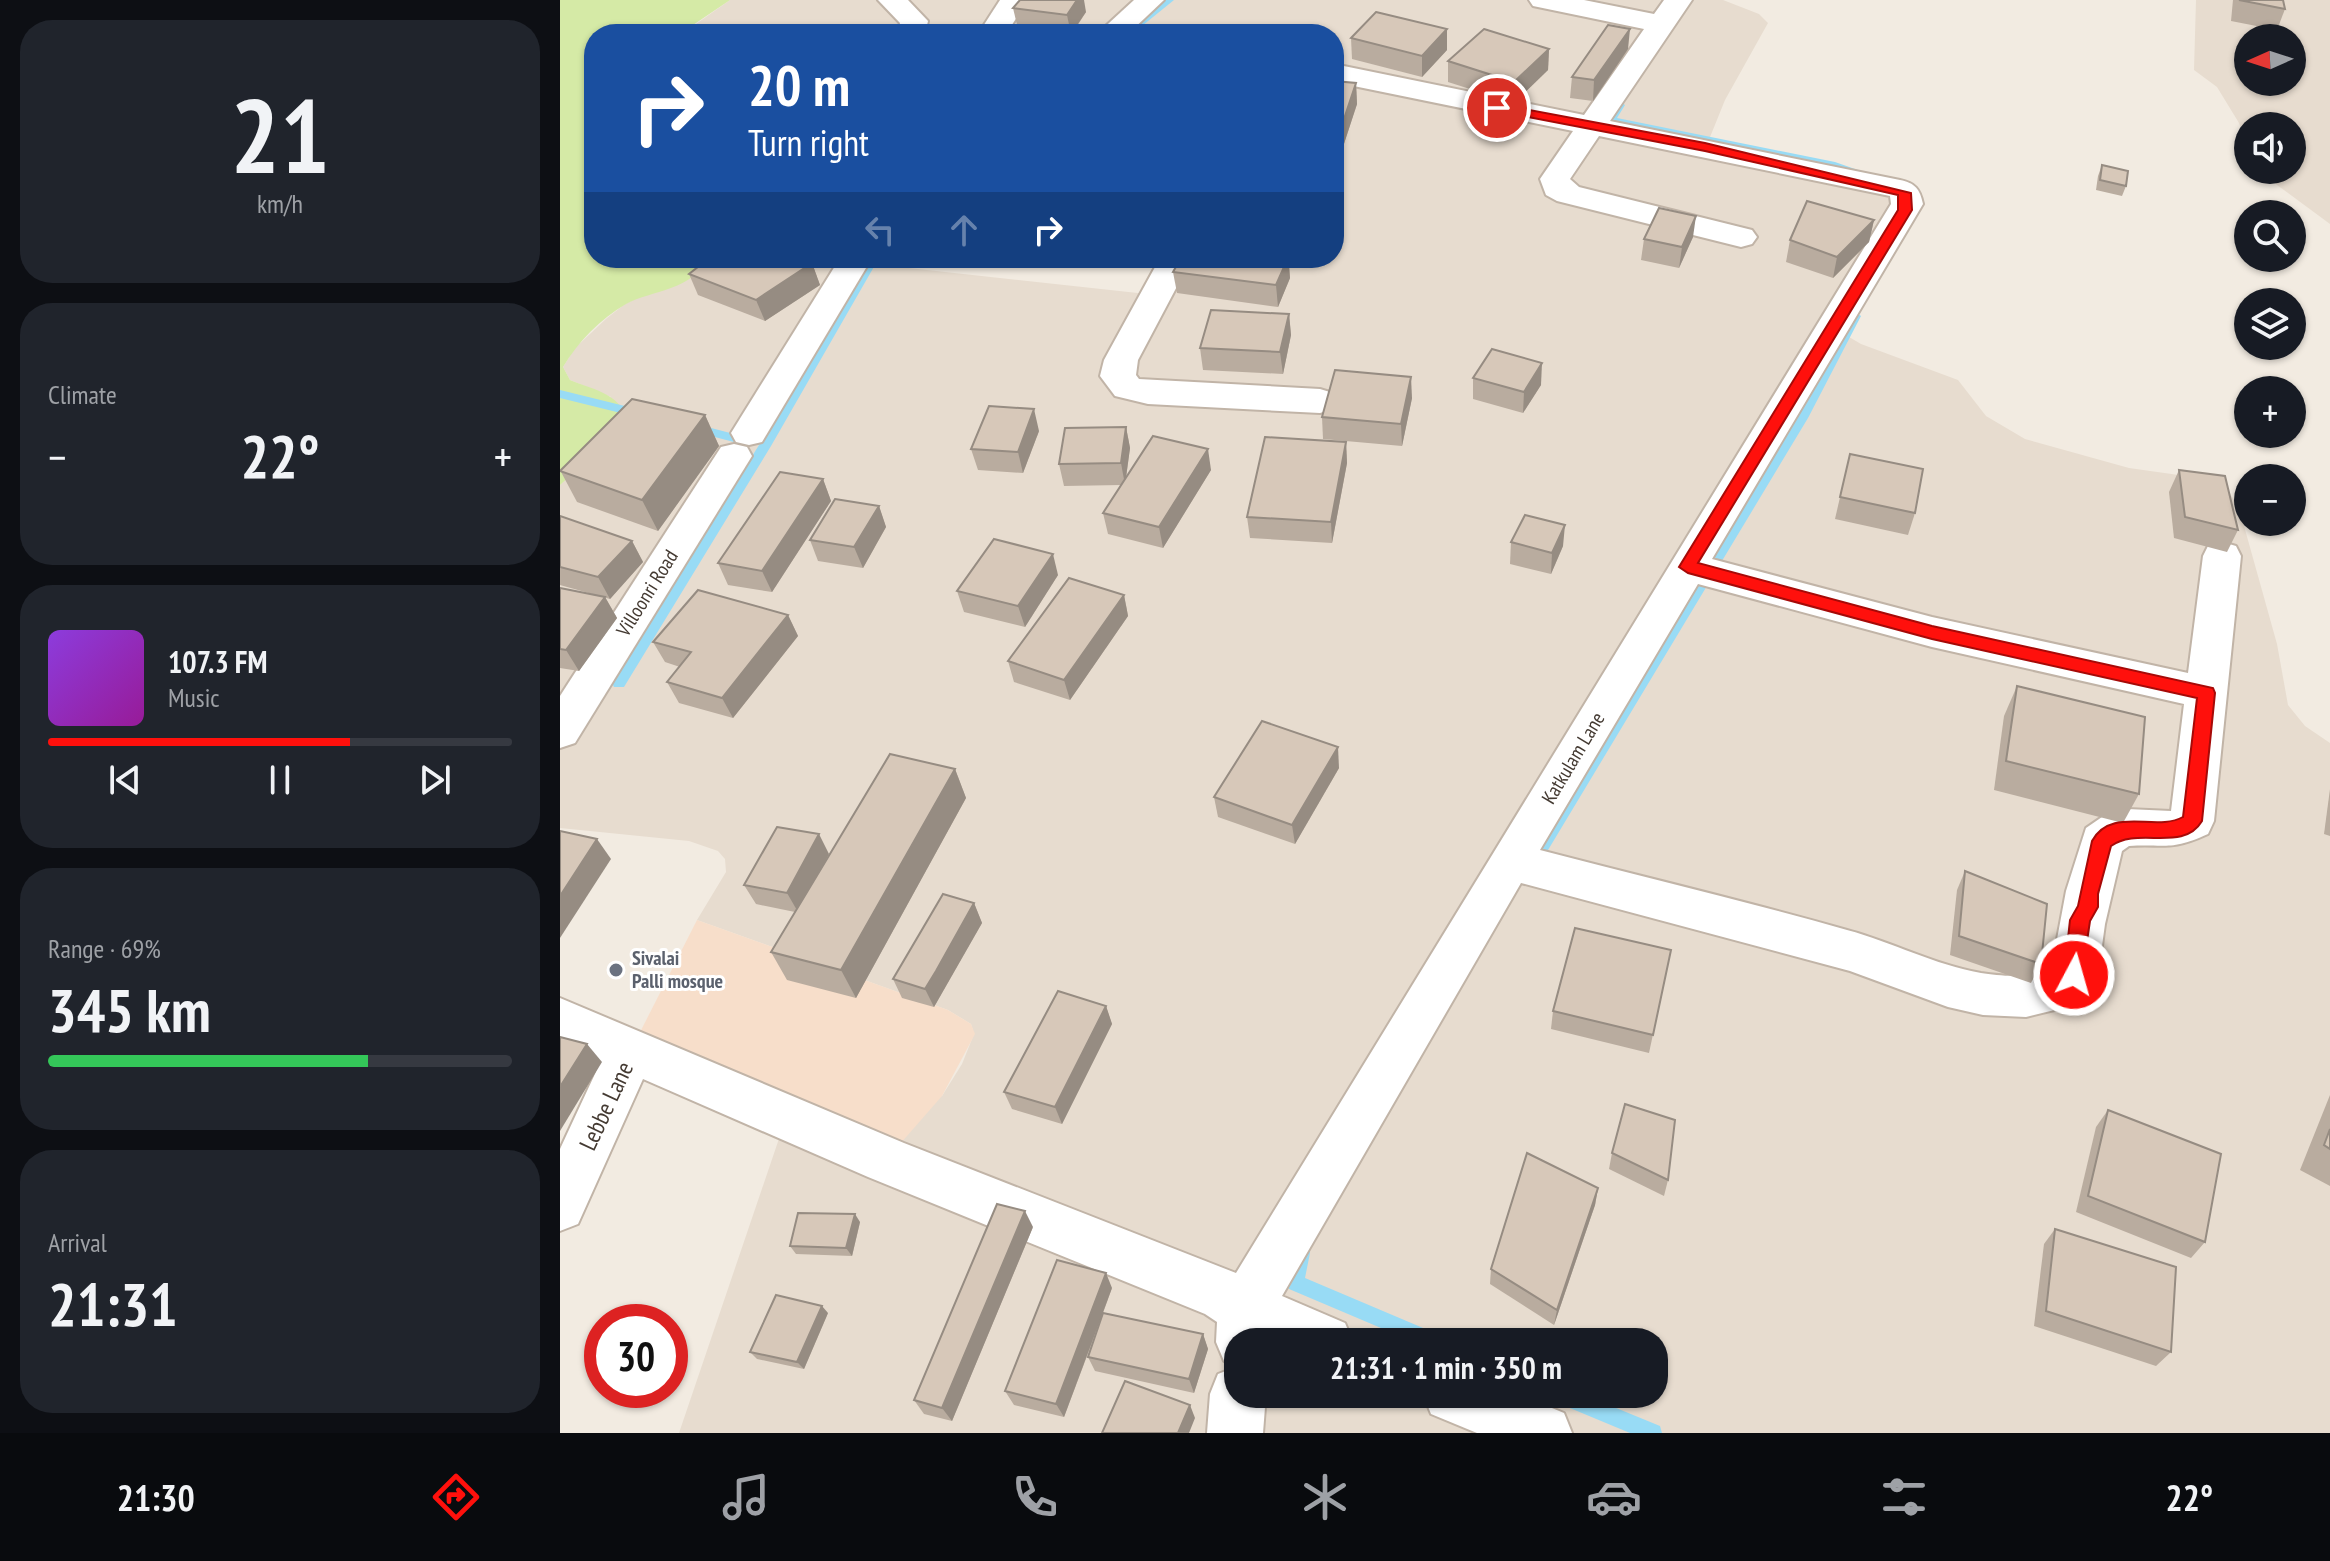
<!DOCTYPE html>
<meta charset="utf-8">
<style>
body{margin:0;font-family:"PT Sans Narrow",sans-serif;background:#20242c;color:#f1f3f6;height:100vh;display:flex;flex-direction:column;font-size:30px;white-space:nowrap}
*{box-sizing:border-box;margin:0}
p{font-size:26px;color:#9ea1a6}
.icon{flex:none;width:44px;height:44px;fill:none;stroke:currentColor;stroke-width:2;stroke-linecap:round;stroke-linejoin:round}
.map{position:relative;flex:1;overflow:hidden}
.side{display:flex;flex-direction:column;gap:20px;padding:20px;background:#0d0f14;width:560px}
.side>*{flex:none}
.hud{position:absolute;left:24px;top:24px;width:760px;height:244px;border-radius:32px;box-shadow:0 2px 6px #0004;background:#1a4fa0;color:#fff;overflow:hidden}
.needle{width:52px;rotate:267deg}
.controls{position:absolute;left:1674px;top:24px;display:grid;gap:16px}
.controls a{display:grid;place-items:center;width:72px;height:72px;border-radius:50%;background:#171b24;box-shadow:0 2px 6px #0004;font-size:40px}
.speed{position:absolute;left:24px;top:1304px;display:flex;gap:16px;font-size:40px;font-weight:700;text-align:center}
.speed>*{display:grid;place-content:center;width:104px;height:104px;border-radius:50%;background:#171b24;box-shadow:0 2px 6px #0004;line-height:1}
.speed .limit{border:12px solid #d22;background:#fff;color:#111}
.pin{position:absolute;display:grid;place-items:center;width:68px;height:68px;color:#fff;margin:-34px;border:4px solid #fff;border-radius:50%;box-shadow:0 2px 8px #0007}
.me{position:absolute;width:88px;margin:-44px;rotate:6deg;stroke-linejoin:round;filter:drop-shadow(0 0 6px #0008)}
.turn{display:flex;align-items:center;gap:28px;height:168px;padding:0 32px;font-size:36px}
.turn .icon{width:104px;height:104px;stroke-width:2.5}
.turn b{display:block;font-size:56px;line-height:68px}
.lanes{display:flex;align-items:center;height:76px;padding:0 32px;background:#0003;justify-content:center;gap:40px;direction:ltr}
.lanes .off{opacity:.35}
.big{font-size:60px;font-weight:600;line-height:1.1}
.side .widget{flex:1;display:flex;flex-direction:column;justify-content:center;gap:12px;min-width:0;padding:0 28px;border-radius:32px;background:#20242c}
.side .dial{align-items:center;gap:0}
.dial b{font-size:104px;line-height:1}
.song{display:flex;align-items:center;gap:24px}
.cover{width:96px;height:96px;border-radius:12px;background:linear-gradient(135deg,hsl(270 70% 55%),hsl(300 70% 35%))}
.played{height:8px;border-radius:4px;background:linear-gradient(90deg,#ff100c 65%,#363941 65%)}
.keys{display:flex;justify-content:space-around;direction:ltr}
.heat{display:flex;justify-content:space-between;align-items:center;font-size:44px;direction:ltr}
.charge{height:12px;border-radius:6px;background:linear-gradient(90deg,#34c759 69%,#363941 0)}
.trip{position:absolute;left:664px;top:1328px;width:444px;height:80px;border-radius:32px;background:#171b24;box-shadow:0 2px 6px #0004;font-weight:600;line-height:80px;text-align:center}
.tab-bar{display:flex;height:128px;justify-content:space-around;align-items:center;background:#090b0e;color:#9ea1a6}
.tab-bar .icon{width:56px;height:56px}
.tab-bar .current{color:#ff100c}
.tab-bar b{font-size:36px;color:#f1f3f6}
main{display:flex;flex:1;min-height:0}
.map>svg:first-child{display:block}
</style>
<main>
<section class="side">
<div class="widget dial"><b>21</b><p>km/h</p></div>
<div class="widget"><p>Climate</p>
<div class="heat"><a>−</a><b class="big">22°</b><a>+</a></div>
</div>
<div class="widget">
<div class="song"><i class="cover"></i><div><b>107.3 FM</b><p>Music</p></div></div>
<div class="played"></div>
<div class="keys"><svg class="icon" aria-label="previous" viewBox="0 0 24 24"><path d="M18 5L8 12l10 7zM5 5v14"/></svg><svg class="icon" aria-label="pause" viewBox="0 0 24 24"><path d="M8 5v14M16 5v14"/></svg><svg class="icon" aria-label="next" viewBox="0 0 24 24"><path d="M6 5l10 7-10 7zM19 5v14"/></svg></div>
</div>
<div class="widget"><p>Range · 69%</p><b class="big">345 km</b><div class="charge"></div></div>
<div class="widget"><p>Arrival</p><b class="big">21:31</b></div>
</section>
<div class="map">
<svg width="1770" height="1433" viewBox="0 0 1770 1433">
<rect width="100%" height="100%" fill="#f2ebe1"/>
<g fill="#e7dccf" fill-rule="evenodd">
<path d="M170,0h993l36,14 9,9 -43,77 -19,47 194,42 -68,138 29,17 97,36 28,36 39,23 104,29 85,12 10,4 15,24 38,136 11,61 17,21 25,17v690h-1651l107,-315 156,-22 20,-32 12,-30 -3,-10 -23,-14 -251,-90 29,-48 -1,-13 -7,-8 -29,-10 -129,-13v-343l38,-34 13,-54 -41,-17 -7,-13 12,-19 32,-30 18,-14 78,-38 2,-8h151l-2,4 302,33 20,-37h158v-224h-677l17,-9 22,-1zM678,1342h416v52h-416z"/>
<path d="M1636,0h134v224l-53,-39 -14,-15h29v-44h-44v23l-9,-26 -22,-36 -23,-17zM1688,38h44v44h-44z"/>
</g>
<path fill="#f7deca" d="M137,920l251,90 23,14 4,10 -33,62 -56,64 -255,-110z"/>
<path fill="#d5eaa6" d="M0,0h170l-37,25h-19l-17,9h-63v224h111c-7,31 -56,33 -79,46 -26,15 -48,38 -63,63l7,13c19,8 50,14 55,36l-27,35 -38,34z"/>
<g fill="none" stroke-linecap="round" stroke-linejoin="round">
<g fill="#98dbf5" fill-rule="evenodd">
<path d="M603,0h11l-42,34h-11z"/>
<path d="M1060,102l5,3 -8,13 218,44 37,13 -5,3 -34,-10 -226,-46 -1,-2 11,-17z"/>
<path d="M309,258h10l-108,188 -147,241h-10l-2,-4 2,-4 145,-234z"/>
<path d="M1295,312l6,4 -53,102 -272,452 -5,2 -5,-2 -3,-4 3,-4 270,-444 53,-102z"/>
<path d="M0,390l81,20 2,3 -6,4 -77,-19z"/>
<path d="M136,424l57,15 2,3 -6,4 -57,-15 -2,-3z"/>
<path d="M741,1244l6,3 3,6 -5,25 137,58 3,6h-31l-125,-53c-5,-11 1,-31 6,-42z"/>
<path d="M991,1394h31l78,32 2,7h-32l-77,-32z"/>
</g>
<defs>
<g id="street">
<path d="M318,0h30l20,21 -3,13h-28l3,-11z"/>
<path d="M440,0h28l-22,34h-28z"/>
<path d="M574,0h30l-36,34h-31z"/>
<path d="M969,0h55l70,14 10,-14h28l-82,121 290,59c15,3 20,9 23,24l-211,355 220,58 256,56 15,-117 5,-10 14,-4 14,4 5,10 -27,265 -6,13c-37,17 -42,10 -79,12l-7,5 -17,73 -7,51 -7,15 -16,15 -49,12 -43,-2 -35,-8 -98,-36 -329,-88 -239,413 63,27 8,19h-115v52h28l-3,39h-56l3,-39 8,-20 18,-7 -12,-6 -8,-19 1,-20 -12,-8 -337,-137 -225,-98 -65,145 -18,7v-82l41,-88 -41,-18v-45l344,145 332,130 655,-1069 -1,-8 -291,-60 -29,43 9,8 173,43 5,7 -5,7 -11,3 -184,-46 -11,-6 -6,-16 33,-48 -239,-49v-18l250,51 60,-86 -111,-23zM1138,584l234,63 252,57 -13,107 -44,-2 -25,8 -16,11 -20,63 -14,75c-16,14 -51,10 -71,7 -46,-8 -89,-31 -134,-43 -101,-29 -204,-53 -307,-80z"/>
<path d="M280,258h32l-110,184 -13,3 -13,-3 -5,-9z"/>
<path d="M600,258h32l-54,102 -2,15 3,4 181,10 13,4 5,8 -5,8 -13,4 -172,-9 -33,-8 -15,-20 4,-16z"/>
<path d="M174,444l13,3 5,9 -177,287 -15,5v-52l161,-249z"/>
<path d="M863,1394h95l46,19 8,20h-95l-46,-19z"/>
</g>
</defs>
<use href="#street" stroke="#c1b4a7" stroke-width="4"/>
<use href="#street" fill="#fff" fill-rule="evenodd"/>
</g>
<g fill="#b9ac9f">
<path d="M1673,0h50l2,9 -8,21 -46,-9z"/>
<path d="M453,8l73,4 -14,22h-12l-42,-5z"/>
<path d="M791,38l96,12 -25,27 -70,-18z"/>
<path d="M989,49l-1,21 -34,33 -66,-21v-21z"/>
<path d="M1068,49l-35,52 -23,-3 2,-21z"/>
<path d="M774,81l22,2 1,21 -18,55 -5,-1z"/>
<path d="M1542,165l24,21 -4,10 -26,-6 2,-14z"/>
<path d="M1314,220l-5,22 -36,36 -47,-16 4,-22z"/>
<path d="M1133,237l-14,31 -38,-8 3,-21z"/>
<path d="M621,258h108l1,20 -12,29 -101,-14 -4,-21z"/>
<path d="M171,259l81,4 8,22 -55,36 -67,-26 -9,-21z"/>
<path d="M729,314l2,21 -8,39 -80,-4 -3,-22z"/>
<path d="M913,378l68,7 -18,28 -50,-14z"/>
<path d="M852,398l-10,48 -79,-7 -1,-22z"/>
<path d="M145,415l14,31 -61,85 -81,-29 -17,-32z"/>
<path d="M566,427l4,21 -4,29 85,-7 -48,78 -55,-14 -5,-21 18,-28 -57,1 -5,-22z"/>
<path d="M479,431l-16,42 -45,-3 -7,-21z"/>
<path d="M786,442l1,21 -15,80 -82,-5 -3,-21z"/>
<path d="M1290,454l65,59 -7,22 -73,-16z"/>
<path d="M1619,470l59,60 -11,22 -53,-14 -5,-46z"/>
<path d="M263,479l8,22 -59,91 -44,-7 -10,-22z"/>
<path d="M319,506l7,21 -23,41 -45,-7 -8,-21z"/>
<path d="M0,516l72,25 11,21 -33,37 -50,-14z"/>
<path d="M951,542l52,4 -12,28 -41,-10z"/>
<path d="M498,575l-33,52 -61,-15 -7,-21z"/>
<path d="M0,588l45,9 12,21 -38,53 -19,-3z"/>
<path d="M564,595l4,21 -58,84 -56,-18 -6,-21z"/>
<path d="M228,615l10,21 -65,82 -54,-15 -12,-21 13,-15 -15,-5 -12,-20z"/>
<path d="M1457,686l122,108 -16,29 -129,-33 10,-74z"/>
<path d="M779,768l-44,76 -77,-27 -4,-20z"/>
<path d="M395,769l11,29 -110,200 -69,-18 -16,-28 24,-40 -39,-8 -12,-19 85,-31 -7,12z"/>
<path d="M1770,789v47l-6,-2z"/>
<path d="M1405,871l76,93 -10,19 -81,-28 7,-65z"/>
<path d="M414,903l8,20 -48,84 -32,-9 -9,-19z"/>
<path d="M1111,950l-22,103 -98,-24 2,-18z"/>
<path d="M546,1006l6,18 -50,100 -50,-15 -8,-17z"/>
<path d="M1770,1095v91l-30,-16z"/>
<path d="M1548,1110l97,132 -14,16 -115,-46 20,-85z"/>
<path d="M1052,1153l56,27 -4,16 -55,-27z"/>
<path d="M1038,1188l-3,17 -41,120 -64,-41 1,-15z"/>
<path d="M300,1222l-8,34 -56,-2 -6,-8z"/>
<path d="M473,1227l-81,194 -28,-7 -10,-14z"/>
<path d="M1495,1229l116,123 -15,14 -122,-40 10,-82z"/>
<path d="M552,1288l-9,25 100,21 5,15 -14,44 -99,-22 -7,-14 13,-38 -37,98 -50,-12 -9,-14z"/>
<path d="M268,1313l-24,56 -47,-10 -7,-7z"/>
</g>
<g fill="#968c82">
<path d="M517,0h7l2,12 -15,22 -4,-19z"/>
<path d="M887,29v21l-25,27v-21z"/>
<path d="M1070,29l-2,20 -35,52 1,-21z"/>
<path d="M989,49l-1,21 -34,33v-21z"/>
<path d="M796,83l1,21 -18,55 -1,-22z"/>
<path d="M1136,216l-3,21 -14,31 3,-21z"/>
<path d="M1314,220l-5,22 -36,36 4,-21z"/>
<path d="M728,258l2,20 -12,29 -2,-22z"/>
<path d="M252,263l8,22 -55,36 -9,-21z"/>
<path d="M729,314l2,21 -8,39 -3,-22z"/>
<path d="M982,363l-1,22 -18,28 1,-21z"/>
<path d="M851,377l1,21 -10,48 -1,-22z"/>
<path d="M474,409l5,22 -16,42 -5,-21z"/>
<path d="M145,415l14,31 -61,85 -16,-31z"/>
<path d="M566,427l4,21 -5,37 -4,-22z"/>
<path d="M786,442l1,21 -15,80 -1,-21z"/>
<path d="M648,449l3,21 -48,78 -4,-21z"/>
<path d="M263,479l8,22 -59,91 -10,-21z"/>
<path d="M319,506l7,21 -23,41 -9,-21z"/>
<path d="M1005,525l-2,21 -12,28 1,-21z"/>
<path d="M72,541l11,21 -33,37 -12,-22z"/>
<path d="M493,554l5,21 -33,52 -7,-21z"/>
<path d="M564,595l4,21 -58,84 -6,-20z"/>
<path d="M45,597l12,21 -38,53 -13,-21z"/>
<path d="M228,615l10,21 -65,82 -11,-20z"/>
<path d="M778,747l1,21 -44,76 -3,-19z"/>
<path d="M395,769l11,29 -110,200 -15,-28z"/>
<path d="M259,834l10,20 -31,58 -11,-19z"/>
<path d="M37,839l14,20 -51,79v-42z"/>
<path d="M414,903l8,20 -48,84 -9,-18z"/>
<path d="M546,1006l6,18 -50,100 -7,-17z"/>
<path d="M27,1044l15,18 -42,69v-44z"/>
<path d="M1038,1188l-3,17 -41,120 3,-15z"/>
<path d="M465,1211l8,16 -81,194 -10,-13z"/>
<path d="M295,1214l5,8 -8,34 -6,-8z"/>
<path d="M546,1273l6,15 -48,129 -8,-13z"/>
<path d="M262,1306l6,7 -24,56 -7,-7z"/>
<path d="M643,1334l5,15 -14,44 -5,-14z"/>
<path d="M630,1405l5,13 -6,15h-11z"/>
</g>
<g fill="#d7c8b9" stroke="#968c82" stroke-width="2">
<path d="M460,0h57l-10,15 -54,-7z"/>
<path d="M1679,0h44l2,9z"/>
<path d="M816,12l71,17 -25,27 -71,-18z"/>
<path d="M1048,25l22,4 -36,51 -22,-3z"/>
<path d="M258,27l53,7h-61z"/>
<path d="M924,29l65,20 -35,33 -66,-21z"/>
<path d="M774,81l22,2 -18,54h-4z"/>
<path d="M1542,165l26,6 -2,15 -26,-6z"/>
<path d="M1247,201l67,19 -37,37 -47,-17z"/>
<path d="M1099,208l37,8 -14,31 -38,-8z"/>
<path d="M173,258h64l15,5 -56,37 -67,-26 14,-11z"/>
<path d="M621,258h107l-12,27 -103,-13z"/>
<path d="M651,310l78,4 -9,38 -80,-4z"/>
<path d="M932,349l50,14 -18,29 -51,-14z"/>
<path d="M775,370l76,7 -10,47 -79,-7z"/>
<path d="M72,399l73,16 -63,85 -82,-29z"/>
<path d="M429,406l45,3 -16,43 -47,-3z"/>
<path d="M566,427l-5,36 -62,1 6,-36z"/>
<path d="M593,436l55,13 -49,78 -56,-14z"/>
<path d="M705,437l81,5 -15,80 -84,-5z"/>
<path d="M1290,454l73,15 -8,44 -75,-16z"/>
<path d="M1619,470l46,6 13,54 -53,-13z"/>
<path d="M220,472l43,7 -61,92 -44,-8z"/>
<path d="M275,499l44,7 -25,41 -44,-7z"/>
<path d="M965,515l40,10 -13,28 -41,-11z"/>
<path d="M0,516l72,25 -34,36 -38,-10z"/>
<path d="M434,539l59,15 -35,52 -61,-15z"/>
<path d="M509,578l55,17 -60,85 -56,-19z"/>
<path d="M0,588l45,9 -39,53 -6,-1z"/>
<path d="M138,590l90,25 -66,83 -55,-16 24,-30 -38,-10z"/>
<path d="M1457,686l128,31 -6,77 -133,-33z"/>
<path d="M702,721l76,26 -46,78 -78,-28z"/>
<path d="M330,754l65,15 -114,201 -70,-18z"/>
<path d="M217,827l42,7 -32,59 -43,-8z"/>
<path d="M0,831l37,8 -37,57z"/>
<path d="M1405,871l82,33 -6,60 -82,-28z"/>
<path d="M383,894l31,9 -38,68 -11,18 -32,-10z"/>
<path d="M1015,928l96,22 -18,85 -100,-24z"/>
<path d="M498,991l48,15 -51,101 -51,-15z"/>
<path d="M0,1037l27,7 -27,43z"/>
<path d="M1065,1104l50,16 -7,60 -56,-27z"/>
<path d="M1548,1110l113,44 -16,88 -117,-46z"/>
<path d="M1770,1129v20l-6,-4z"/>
<path d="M967,1153l71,35 -41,122 -66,-41z"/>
<path d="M437,1204l28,7 -83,197 -28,-8z"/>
<path d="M238,1213l57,1 -9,34 -56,-2z"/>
<path d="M1495,1229l121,38 -5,85 -125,-41z"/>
<path d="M497,1260l49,13 -50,131 -51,-13z"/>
<path d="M216,1295l46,11 -25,56 -47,-10z"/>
<path d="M543,1313l100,21 -14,45 -101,-22z"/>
<path d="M565,1381l65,24 -12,28h-76z"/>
</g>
<path fill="#ff100c" stroke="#a60a08" stroke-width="2" d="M937,104l208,39 206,50 1,17 -214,353 234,63 281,62 2,5 -13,128c-19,32 -64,5 -91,25l-13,48v13l-8,14 -9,60 -7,3 -7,-3 -3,-6 6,-55 8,-14 14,-65c19,-35 64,-9 91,-24l14,-119 -265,-59 -244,-66 -9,-6 219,-357v-15l-193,-44 -213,-41 -1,-2z"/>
<circle fill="#6b7280" stroke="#fff" stroke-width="3" cx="56" cy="970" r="8"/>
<g text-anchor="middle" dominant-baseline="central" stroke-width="6" stroke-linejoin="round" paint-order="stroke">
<g font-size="20" fill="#443a32" stroke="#fff">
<text transform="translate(87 593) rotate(-58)">Villoonri Road</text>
<text transform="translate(1013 758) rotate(-59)">Katkulam Lane</text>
</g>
<g font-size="20" font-weight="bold" fill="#5b616d" stroke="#fff" text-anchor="start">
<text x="72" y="958">Sivalai<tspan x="72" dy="23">Palli mosque</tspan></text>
</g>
<g font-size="24" fill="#443a32" stroke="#fff">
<text transform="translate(46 1106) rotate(-65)">Lebbe Lane</text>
</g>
</g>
</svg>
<div class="controls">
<a><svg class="needle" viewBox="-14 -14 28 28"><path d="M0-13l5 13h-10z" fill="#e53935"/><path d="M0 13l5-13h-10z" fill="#9ea1a6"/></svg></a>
<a><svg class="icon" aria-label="sound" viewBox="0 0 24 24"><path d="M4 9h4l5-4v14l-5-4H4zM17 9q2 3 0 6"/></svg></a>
<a><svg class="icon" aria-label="search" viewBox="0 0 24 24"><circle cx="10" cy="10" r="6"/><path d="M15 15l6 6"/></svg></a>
<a><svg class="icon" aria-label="layers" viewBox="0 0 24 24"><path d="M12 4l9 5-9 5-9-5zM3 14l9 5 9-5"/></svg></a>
<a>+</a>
<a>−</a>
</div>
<div class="speed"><div class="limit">30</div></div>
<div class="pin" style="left:937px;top:108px;background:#d93025"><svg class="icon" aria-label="arrive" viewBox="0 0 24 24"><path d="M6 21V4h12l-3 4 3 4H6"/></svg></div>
<svg class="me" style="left:1514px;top:975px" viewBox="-20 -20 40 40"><circle r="17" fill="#ff100c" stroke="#fff" stroke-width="3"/><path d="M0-11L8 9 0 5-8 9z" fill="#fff"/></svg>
<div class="trip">21:31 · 1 min · 350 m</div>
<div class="hud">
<div class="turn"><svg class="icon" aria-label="right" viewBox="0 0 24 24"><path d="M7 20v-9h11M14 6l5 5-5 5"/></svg><div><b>20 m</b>Turn right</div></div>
<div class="lanes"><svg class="icon off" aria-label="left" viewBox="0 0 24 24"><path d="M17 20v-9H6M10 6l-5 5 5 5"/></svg><svg class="icon off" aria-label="ahead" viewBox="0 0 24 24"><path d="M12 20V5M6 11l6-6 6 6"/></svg><svg class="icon" aria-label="right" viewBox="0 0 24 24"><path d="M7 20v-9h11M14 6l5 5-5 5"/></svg></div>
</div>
</div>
</main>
<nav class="tab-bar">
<b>21:30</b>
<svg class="icon current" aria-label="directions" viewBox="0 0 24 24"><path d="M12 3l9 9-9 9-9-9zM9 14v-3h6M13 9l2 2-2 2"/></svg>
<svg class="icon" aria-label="music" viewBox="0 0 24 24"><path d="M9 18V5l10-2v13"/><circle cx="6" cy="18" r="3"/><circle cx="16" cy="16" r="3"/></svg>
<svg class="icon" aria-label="phone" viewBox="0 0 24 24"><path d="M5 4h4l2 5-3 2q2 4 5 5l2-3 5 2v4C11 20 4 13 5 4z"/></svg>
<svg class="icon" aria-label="climate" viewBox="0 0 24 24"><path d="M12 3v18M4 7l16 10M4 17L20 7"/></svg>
<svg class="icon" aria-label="car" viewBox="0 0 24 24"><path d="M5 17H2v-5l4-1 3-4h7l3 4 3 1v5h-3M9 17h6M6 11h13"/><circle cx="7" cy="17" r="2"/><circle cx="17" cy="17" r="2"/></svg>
<svg class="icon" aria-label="filters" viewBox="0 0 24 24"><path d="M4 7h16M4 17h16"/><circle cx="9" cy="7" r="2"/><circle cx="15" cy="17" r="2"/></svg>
<b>22°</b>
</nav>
